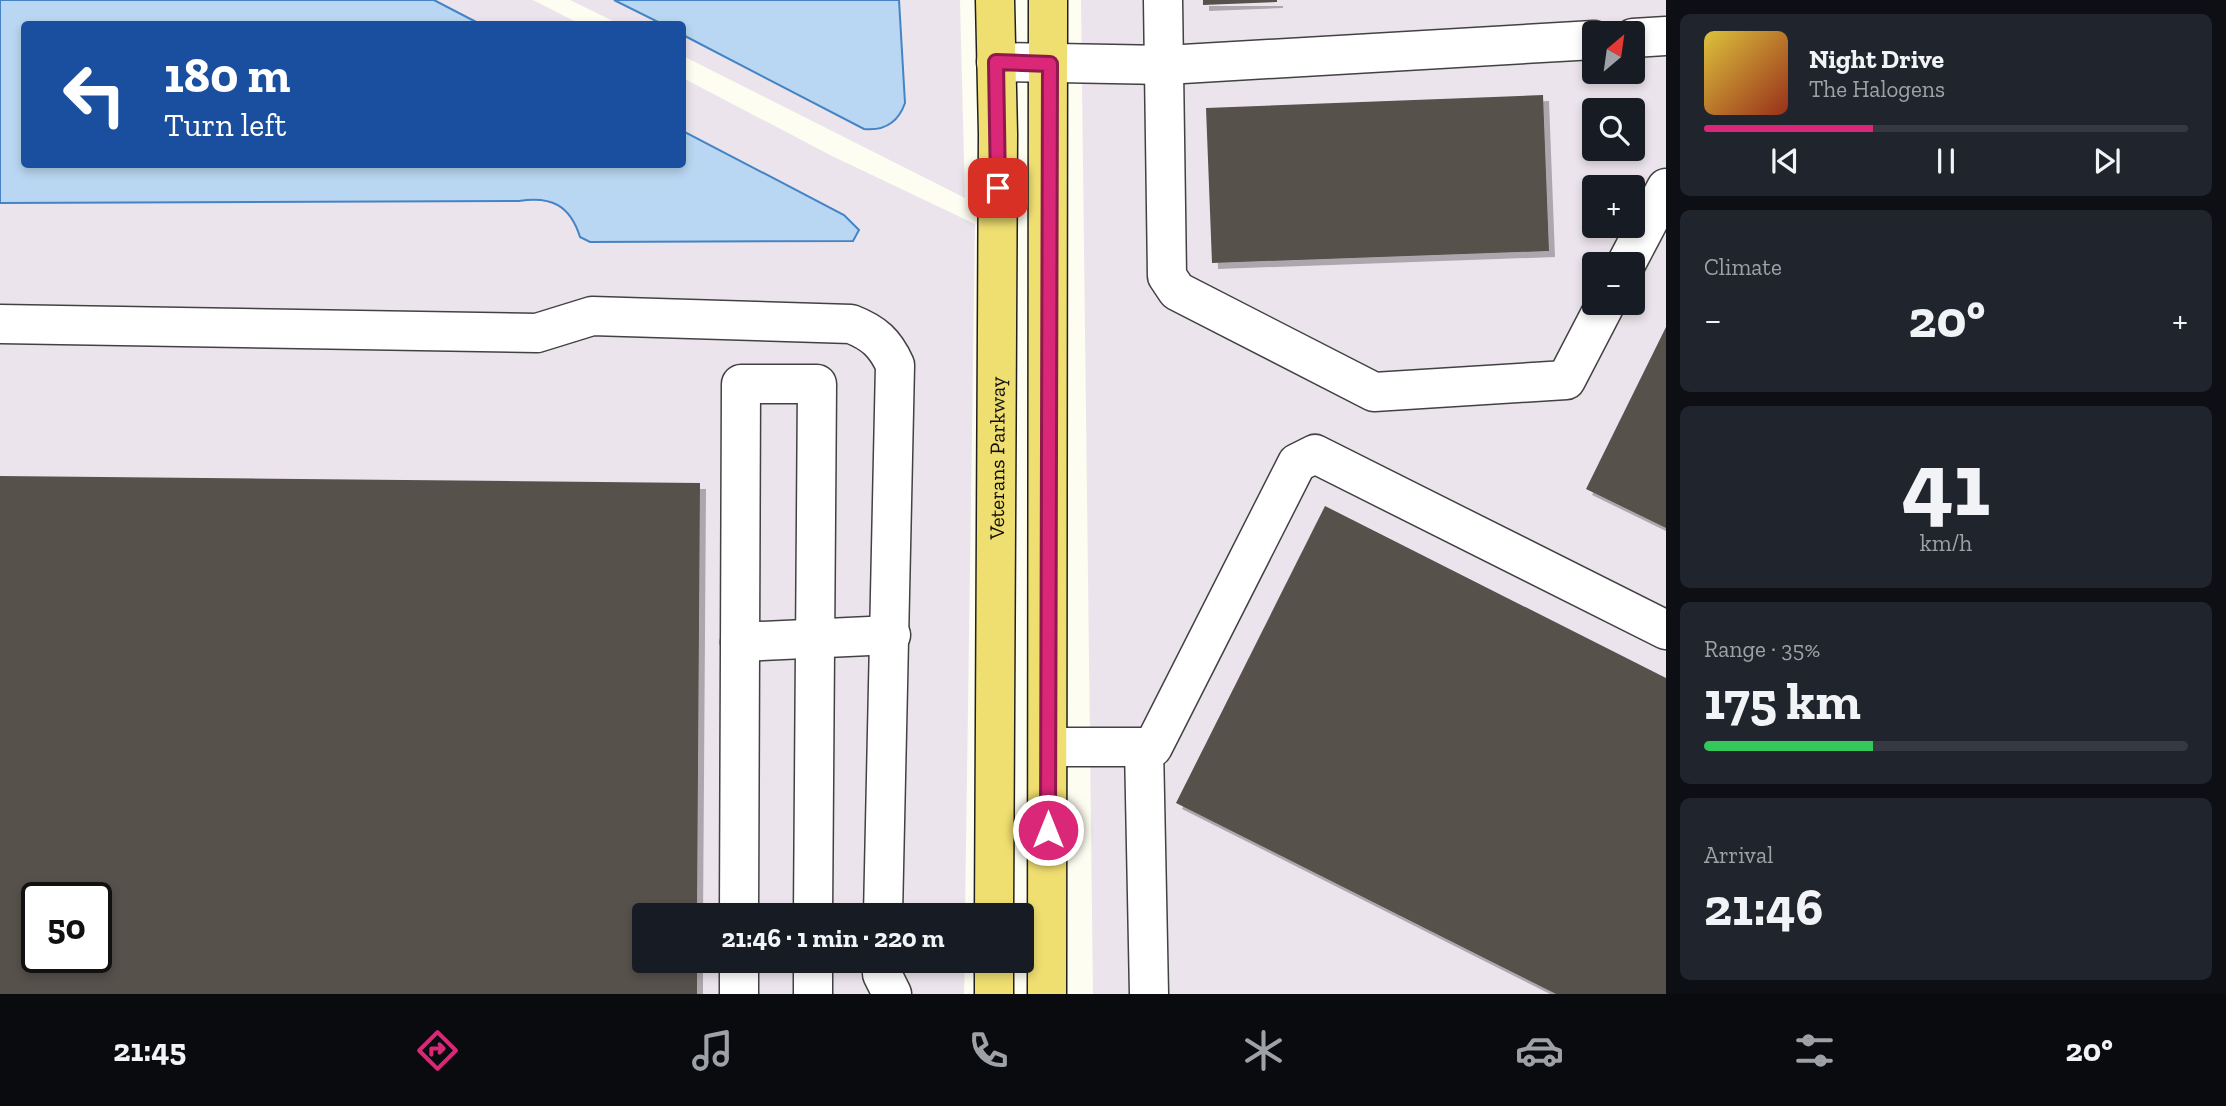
<!DOCTYPE html>
<meta charset="utf-8">
<style>
body{margin:0;font-family:"Zilla Slab",serif;background:#20242c;color:#f1f3f6;height:100vh;display:flex;flex-direction:column;font-size:26px;white-space:nowrap}
*{box-sizing:border-box;margin:0}
p{font-size:23px;color:#9ea1a6}
.icon{flex:none;width:38px;height:38px;fill:none;stroke:currentColor;stroke-width:2;stroke-linecap:round;stroke-linejoin:round}
.map{position:relative;flex:1;overflow:hidden}
.details{display:flex;flex-direction:column;gap:14px;padding:14px;background:#0d0f14;width:560px}
.details>*{flex:none}
.banner{position:absolute;left:21px;top:21px;width:665px;height:147px;border-radius:7px;box-shadow:0 4px 10px #0003;background:#1a4fa0;color:#fff;overflow:hidden}
.needle{width:46px;rotate:29deg}
.controls{position:absolute;left:1582px;top:21px;display:grid;gap:14px}
.controls a{display:grid;place-items:center;width:63px;height:63px;border-radius:7px;background:#171b24;box-shadow:0 4px 10px #0003;font-size:35px}
.speed{position:absolute;left:21px;top:882px;display:flex;gap:14px;font-size:35px;font-weight:700;text-align:center}
.speed>*{display:grid;place-content:center;width:91px;height:91px;border-radius:50%;background:#171b24;box-shadow:0 4px 10px #0003;line-height:1}
.speed .limit{border:4px solid #111;border-radius:10px;background:#fff;color:#111}
.pin{position:absolute;display:grid;place-items:center;width:60px;height:60px;color:#fff;margin:-30px;border-radius:14px;box-shadow:0 4px 10px #0006}
.me{position:absolute;width:77px;margin:-38px;rotate:0deg;stroke-linejoin:round;filter:drop-shadow(0 0 5px #0008)}
.turn{display:flex;align-items:center;gap:24px;height:147px;padding:0 28px;font-size:32px}
.turn .icon{width:91px;height:91px;stroke-width:2.5}
.turn b{display:block;font-size:49px;line-height:60px}
.big{font-size:52px;font-weight:700;line-height:1.1}
.details .card{flex:1;display:flex;flex-direction:column;justify-content:center;gap:10px;min-width:0;padding:0 24px;border-radius:10px;background:#20242c}
.details .dial{align-items:center;gap:0}
.dial b{font-size:91px;line-height:1}
.song{display:flex;align-items:center;gap:21px}
.cover{width:84px;height:84px;border-radius:10px;background:linear-gradient(135deg,hsl(50 70% 55%),hsl(10 70% 35%))}
.played{height:7px;border-radius:4px;background:linear-gradient(90deg,#db2777 35%,#363941 35%)}
.keys{display:flex;justify-content:space-around;direction:ltr}
.heat{display:flex;justify-content:space-between;align-items:center;font-size:38px;direction:ltr}
.charge{height:10px;border-radius:5px;background:linear-gradient(90deg,#34c759 35%,#363941 0)}
.trip{position:absolute;left:632px;top:903px;width:402px;height:70px;border-radius:7px;background:#171b24;box-shadow:0 4px 10px #0003;font-weight:700;line-height:70px;text-align:center}
.dock{display:flex;height:112px;justify-content:space-around;align-items:center;background:#090b0e;color:#9ea1a6}
.dock .icon{width:49px;height:49px}
.dock .active{color:#db2777}
.dock b{font-size:32px;color:#f1f3f6}
main{display:flex;flex:1;min-height:0}
.map>svg:first-child{display:block}
</style>
<main>
<div class="map">
<svg width="1666" height="994" viewBox="0 0 1666 994">
<defs>
<filter id="shadow"><feDropShadow dx="6" dy="6" stdDeviation="0" flood-color="#0004"/></filter>
</defs>
<rect width="100%" height="100%" fill="#fefdf1"/>
<g fill="#ece4ec" fill-rule="evenodd">
<path d="M0,0h533l47,24h-556v140h658l1,-86 149,78 143,68 -10,691h-321v46h321l-1,33h-964zM37,898h59v59h-59z"/>
<path d="M570,0h390l5,198 -282,-142 -1,-32h-63z"/>
<path d="M1081,0h585v994h-573zM1594,33h39v39h-39zM1594,110h39v39h-39zM1594,187h39v39h-39zM1594,264h39v39h-39z"/>
</g>
<g fill="#b9d7f2" stroke="#4584c4" stroke-width="2">
<path d="M0,0h434l46,24h-456v140h658l1,-33 161,84 15,15 -6,11 -263,1 -10,-5c-10,-32 -29,-41 -61,-36l-519,2z"/>
<path d="M614,0h285l6,103c-7,20 -21,28 -41,26l-181,-94 -1,-11h-20z"/>
</g>
<g fill="#56514c" fill-rule="evenodd" filter="url(#shadow)">
<path d="M1203,0h74v2l-74,3z"/>
<path d="M1543,95l6,156 -337,12 -6,-155z"/>
<path d="M1666,327v201l-80,-39z"/>
<path d="M0,476l700,7 -3,432h-53v46h53v33h-697zM37,898h59v59h-59z"/>
<path d="M1325,506l341,172v316h-110l-380,-191z"/>
</g>
<g fill="none" stroke-linecap="round" stroke-linejoin="round">
<defs>
<g id="minor">
<path d="M1163,0l4,276 10,15 197,101 192,-12 40,-77"/>
<path d="M1633,38l33,-2"/>
<path d="M996,62l170,3 428,-25"/>
<path d="M1626,264l40,-76"/>
<path d="M0,324l537,9 55,-17 259,8c23,9 34,19 44,41l-12,550"/>
<path d="M740,642l151,-7"/>
<path d="M1048,747h105l144,-284 18,-9 351,176"/>
<path d="M1144,747l5,247"/>
<path d="M739,915l2,-531h76l-4,531"/>
<path d="M882,961v13l10,20"/>
<path d="M739,994v-33"/>
<path d="M813,994v-33"/>
</g>
<g id="major">
<path id="s1" d="M994,915l4,-781 -3,-134"/>
<path d="M994,994v-33"/>
<path d="M1047,994l1,-994"/>
</g>
</defs>
<use href="#minor" stroke="#424242" stroke-width="41"/>
<use href="#major" stroke="#202020" stroke-width="41"/>
<use href="#minor" stroke="#fff" stroke-width="38"/>
<use href="#major" stroke="#efde70" stroke-width="38"/>
</g>
<g fill="none" stroke-linecap="round" stroke-linejoin="round">
<defs>
<path id="route" d="M998,188l-2,-126 54,2 -2,766"/>
</defs>
<use href="#route" stroke="#8e194d" stroke-width="18"/>
<use href="#route" stroke="#db2777" stroke-width="12"/>
</g>
<g text-anchor="middle" dominant-baseline="central" stroke-width="7" stroke-linejoin="round" paint-order="stroke">
<g font-size="21" fill="#0f0f0f" stroke="#fff">
<text stroke="none"><textPath href="#s1" startOffset="457">Veterans Parkway</textPath></text>
</g>
</g>
</svg>
<div class="controls">
<a><svg class="needle" viewBox="-14 -14 28 28"><path d="M0-13l5 13h-10z" fill="#e53935"/><path d="M0 13l5-13h-10z" fill="#9ea1a6"/></svg></a>
<a><svg class="icon" aria-label="search" viewBox="0 0 24 24"><circle cx="10" cy="10" r="6"/><path d="M15 15l6 6"/></svg></a>
<a>+</a>
<a>−</a>
</div>
<div class="speed"><div class="limit">50</div></div>
<div class="pin" style="left:998px;top:188px;background:#d93025"><svg class="icon" aria-label="arrive" viewBox="0 0 24 24"><path d="M6 21V4h12l-3 4 3 4H6"/></svg></div>
<svg class="me" style="left:1048px;top:830px" viewBox="-20 -20 40 40"><circle r="17" fill="#db2777" stroke="#fff" stroke-width="3"/><path d="M0-11L8 9 0 5-8 9z" fill="#fff"/></svg>
<div class="trip">21:46 · 1 min · 220 m</div>
<div class="banner">
<div class="turn"><svg class="icon" aria-label="left" viewBox="0 0 24 24"><path d="M17 20v-9H6M10 6l-5 5 5 5"/></svg><div><b>180 m</b>Turn left</div></div>
</div>
</div>
<section class="details">
<div class="card">
<div class="song"><i class="cover"></i><div><b>Night Drive</b><p>The Halogens</p></div></div>
<div class="played"></div>
<div class="keys"><svg class="icon" aria-label="previous" viewBox="0 0 24 24"><path d="M18 5L8 12l10 7zM5 5v14"/></svg><svg class="icon" aria-label="pause" viewBox="0 0 24 24"><path d="M8 5v14M16 5v14"/></svg><svg class="icon" aria-label="next" viewBox="0 0 24 24"><path d="M6 5l10 7-10 7zM19 5v14"/></svg></div>
</div>
<div class="card"><p>Climate</p>
<div class="heat"><a>−</a><b class="big">20°</b><a>+</a></div>
</div>
<div class="card dial"><b>41</b><p>km/h</p></div>
<div class="card"><p>Range · 35%</p><b class="big">175 km</b><div class="charge"></div></div>
<div class="card"><p>Arrival</p><b class="big">21:46</b></div>
</section>
</main>
<nav class="dock">
<b>21:45</b>
<svg class="icon active" aria-label="directions" viewBox="0 0 24 24"><path d="M12 3l9 9-9 9-9-9zM9 14v-3h6M13 9l2 2-2 2"/></svg>
<svg class="icon" aria-label="music" viewBox="0 0 24 24"><path d="M9 18V5l10-2v13"/><circle cx="6" cy="18" r="3"/><circle cx="16" cy="16" r="3"/></svg>
<svg class="icon" aria-label="phone" viewBox="0 0 24 24"><path d="M5 4h4l2 5-3 2q2 4 5 5l2-3 5 2v4C11 20 4 13 5 4z"/></svg>
<svg class="icon" aria-label="climate" viewBox="0 0 24 24"><path d="M12 3v18M4 7l16 10M4 17L20 7"/></svg>
<svg class="icon" aria-label="car" viewBox="0 0 24 24"><path d="M5 17H2v-5l4-1 3-4h7l3 4 3 1v5h-3M9 17h6M6 11h13"/><circle cx="7" cy="17" r="2"/><circle cx="17" cy="17" r="2"/></svg>
<svg class="icon" aria-label="filters" viewBox="0 0 24 24"><path d="M4 7h16M4 17h16"/><circle cx="9" cy="7" r="2"/><circle cx="15" cy="17" r="2"/></svg>
<b>20°</b>
</nav>
